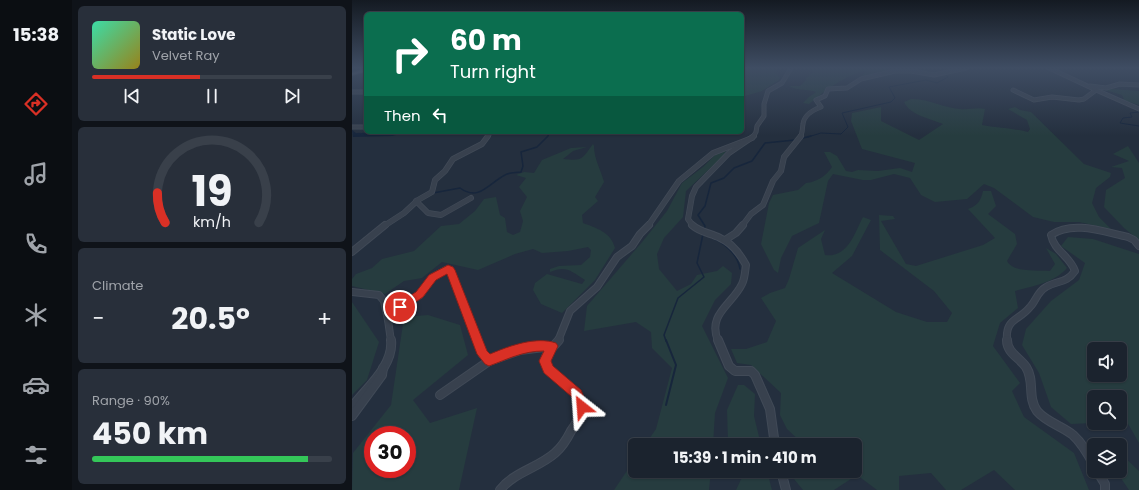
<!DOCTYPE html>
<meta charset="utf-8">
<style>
body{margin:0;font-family:Poppins,sans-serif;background:#282f3a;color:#f1f3f6;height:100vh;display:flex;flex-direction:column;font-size:15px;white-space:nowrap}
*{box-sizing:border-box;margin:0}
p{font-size:13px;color:#a0a4aa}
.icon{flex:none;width:22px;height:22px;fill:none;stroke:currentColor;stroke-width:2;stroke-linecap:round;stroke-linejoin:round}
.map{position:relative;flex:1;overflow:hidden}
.side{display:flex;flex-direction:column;gap:6px;padding:6px;background:#0f1319;width:280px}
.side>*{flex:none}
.guide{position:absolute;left:12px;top:12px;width:380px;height:122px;border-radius:6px;box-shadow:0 1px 3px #0004,0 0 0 1px #39404a;background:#0b6e4f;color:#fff;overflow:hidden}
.fabs{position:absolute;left:735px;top:342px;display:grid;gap:8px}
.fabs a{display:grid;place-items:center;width:40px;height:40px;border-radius:6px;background:#1b232e;box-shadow:0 1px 3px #0004,0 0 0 1px #39404a;font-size:20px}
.speed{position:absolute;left:12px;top:426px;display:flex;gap:8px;font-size:20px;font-weight:700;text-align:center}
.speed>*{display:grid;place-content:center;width:52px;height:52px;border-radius:50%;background:#1b232e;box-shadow:0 1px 3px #0004,0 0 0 1px #39404a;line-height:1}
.speed .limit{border:6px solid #d22;background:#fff;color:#111}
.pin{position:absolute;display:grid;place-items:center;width:34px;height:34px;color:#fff;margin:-17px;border:2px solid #fff;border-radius:50%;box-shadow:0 1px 4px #0007}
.me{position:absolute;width:44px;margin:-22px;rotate:332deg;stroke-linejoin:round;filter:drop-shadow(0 0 3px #0008)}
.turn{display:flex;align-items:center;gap:14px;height:84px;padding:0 20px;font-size:18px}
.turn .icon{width:52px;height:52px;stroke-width:2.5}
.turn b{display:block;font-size:28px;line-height:34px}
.then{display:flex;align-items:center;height:38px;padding:0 20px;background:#0003;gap:8px;font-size:15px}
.big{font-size:30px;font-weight:700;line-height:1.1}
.side .tile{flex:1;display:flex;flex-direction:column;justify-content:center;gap:6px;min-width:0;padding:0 14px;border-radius:6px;background:#282f3a}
.side .dial{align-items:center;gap:0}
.dial svg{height:104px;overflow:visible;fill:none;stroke:#39404a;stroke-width:7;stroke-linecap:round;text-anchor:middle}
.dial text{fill:#f1f3f6;stroke:none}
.song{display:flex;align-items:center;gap:12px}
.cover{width:48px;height:48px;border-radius:6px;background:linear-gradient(135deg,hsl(160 70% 55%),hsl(50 70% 35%))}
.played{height:4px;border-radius:2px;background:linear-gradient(90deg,#d93025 45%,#39404a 45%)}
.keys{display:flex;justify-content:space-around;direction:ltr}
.heat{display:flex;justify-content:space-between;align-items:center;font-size:22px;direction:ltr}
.charge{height:6px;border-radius:3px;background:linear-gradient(90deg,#34c759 90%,#39404a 0)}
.trip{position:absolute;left:276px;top:438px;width:234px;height:40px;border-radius:6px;background:#1b232e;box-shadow:0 1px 3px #0004,0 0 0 1px #39404a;font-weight:700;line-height:40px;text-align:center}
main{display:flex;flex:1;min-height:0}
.dock{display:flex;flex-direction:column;width:72px;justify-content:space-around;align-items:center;background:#0b0e12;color:#a0a4aa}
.dock .icon{width:28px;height:28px}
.dock .on{color:#d93025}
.dock b{font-size:18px;color:#f1f3f6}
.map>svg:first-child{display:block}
</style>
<main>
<nav class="dock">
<b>15:38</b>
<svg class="icon on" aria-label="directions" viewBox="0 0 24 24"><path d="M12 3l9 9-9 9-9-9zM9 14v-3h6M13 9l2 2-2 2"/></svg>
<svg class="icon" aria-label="music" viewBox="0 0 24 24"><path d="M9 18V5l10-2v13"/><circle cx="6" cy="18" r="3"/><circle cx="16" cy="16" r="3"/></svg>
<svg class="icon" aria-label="phone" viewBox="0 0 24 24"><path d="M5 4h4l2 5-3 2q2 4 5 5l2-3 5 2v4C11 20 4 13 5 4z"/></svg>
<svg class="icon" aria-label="climate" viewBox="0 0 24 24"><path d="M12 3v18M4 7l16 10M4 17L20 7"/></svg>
<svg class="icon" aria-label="car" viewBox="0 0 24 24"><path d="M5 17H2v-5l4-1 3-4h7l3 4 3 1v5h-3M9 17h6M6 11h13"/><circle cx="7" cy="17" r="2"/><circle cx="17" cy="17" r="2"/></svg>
<svg class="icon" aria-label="filters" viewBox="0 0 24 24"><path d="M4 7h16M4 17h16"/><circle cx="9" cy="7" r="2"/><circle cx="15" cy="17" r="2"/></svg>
</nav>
<section class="side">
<div class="tile">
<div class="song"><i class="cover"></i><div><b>Static Love</b><p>Velvet Ray</p></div></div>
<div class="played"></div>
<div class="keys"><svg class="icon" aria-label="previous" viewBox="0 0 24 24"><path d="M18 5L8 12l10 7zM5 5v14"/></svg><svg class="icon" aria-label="pause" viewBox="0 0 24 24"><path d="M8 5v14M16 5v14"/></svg><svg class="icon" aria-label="next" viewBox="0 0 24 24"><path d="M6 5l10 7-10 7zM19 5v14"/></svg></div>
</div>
<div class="tile dial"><svg viewBox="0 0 100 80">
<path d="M14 69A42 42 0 1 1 86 69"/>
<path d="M14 69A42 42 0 0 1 8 46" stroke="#d93025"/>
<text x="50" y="56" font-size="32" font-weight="700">19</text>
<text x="50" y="72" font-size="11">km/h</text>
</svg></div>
<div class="tile"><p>Climate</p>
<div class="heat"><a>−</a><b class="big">20.5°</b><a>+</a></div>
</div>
<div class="tile"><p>Range · 90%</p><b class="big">450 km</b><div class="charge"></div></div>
</section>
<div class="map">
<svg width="787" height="490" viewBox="0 0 787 490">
<rect width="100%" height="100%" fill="#242f3e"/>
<g fill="#263c3f" fill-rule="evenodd">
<path d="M390,68h36l-2,5 4,4 -1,3 -17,11 -20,6z"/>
<path d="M448,68h86l1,2 -22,6h-4l5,-4 -2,-1c-22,6 -38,19 -55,33l-6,-1 6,-6 7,-5c-9,-3 -19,-1 -27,-6h11l6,-6v-2l8,-7z"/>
<path d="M746,88l41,3v14l-26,-8 -15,-7 23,9h3l-2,-4z"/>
<path d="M559,99c17,-1 32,9 49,10 9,1 17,-2 25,0l-3,16c15,3 30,3 46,7l2,-3 -3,-9 -19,-11 7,-2 5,3 11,2 53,52 27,9 -1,4 -14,11 -4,15 7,14 12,12 -32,-7h-25l-21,-5 -39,-29 -10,-4 -17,15 -32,3 -14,-7 -11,-17 -16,-4 -23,6h-8l-30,-6 -5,7 -9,42 -27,13 -11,22 -3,15 -4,-3 -13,-26 8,-41 4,-8 25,-5 8,-7c11,-1 20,-7 26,-16l-8,-15h6l7,4 9,15 6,1 6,-2 20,1 22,-3 12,4 3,-9 -53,-14 -11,-28 1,-8 29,-6v14l38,19 24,-16c-14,-6 -32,-8 -39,-22z"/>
<path d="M241,144l1,2c0,13 7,24 10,36l-9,15 3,4 -16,14 1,8c13,5 28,9 32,25l-20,32 -33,33 -21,-9 -8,-14 2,-7 12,-9 35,10 3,-4c-14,-9 -19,-15 -35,-8v-3l9,-3 22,-1 9,-8 1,-7 -3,-3 -20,4 -26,2 -9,-4 -18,5 -37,16 -36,-8 -20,16 -18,3 -19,13 -33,-8v-7l4,-5 16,-6 10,-9 32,-8 27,-25 18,-2 16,-13 9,-12 12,-2 4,18 5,3 2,14 6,3 7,-3 3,-11 -3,-10 7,-14 -8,-10 7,-9 -10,-3 8,-3 10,1 8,-13 29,-12 16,-1 -14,4 -10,8c20,2 18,1 30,-15z"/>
<path d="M776,146l11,17v77l-15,-12 -20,-21 2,-17 19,-12 -3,-10 -11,-1 18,-6 -16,-7z"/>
<path d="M374,151l-5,7 -35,33 -3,26 -19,21 -7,16 2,15 18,22 14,-7 6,-9 20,-4 6,-5 9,7 -1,11 -16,16 -13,26 26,52 -13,35 -2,32h-68l11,-16 16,-61 -20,-20 -1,-16 -15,-10 -52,9 3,-25 56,-65 24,-30 15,-28 21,-16 12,-12z"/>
<path d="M631,191h8l5,15 -8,8 27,20 2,10 -10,17c6,12 31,9 43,10l5,-7 -9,-16 10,6 11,14c-13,15 -34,18 -52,23l3,17 -18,15 -7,23 27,37 -8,8 12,26 50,36 15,37h-74l-21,-20 -33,20h-15l-15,-17 -32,3v14h-22l-20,-15 -23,15h-31l-9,-11 4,-8h57v-26h-51l-17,-16 -7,-14 1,-22 -30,-28 -14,-2 -6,-14h15l21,-7 9,-21 -15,-23 9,-5 15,-5 4,-9 9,-31 27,-18 -4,9 4,16c23,3 29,-21 38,-38l8,3 -19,36 -20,17 64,39 31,10h20l5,-9 -18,-22 -54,-41 -1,-35 14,1 2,3 -14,2 25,43 10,2 67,-21 12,-7 -27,-29c9,-3 13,-8 15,-18z"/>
<path d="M716,237l25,2 46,15v189l-12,-21h-7v-25h-26v26l-23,1 -20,-17 -12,-34 -17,-28 4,-16 25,-28 28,-21 6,-17 -24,-17zM742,349h26v26h-26z"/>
<path d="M0,302l27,40 -12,38 -15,15z"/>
<path d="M76,315l32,10 8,30 -55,45 17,23 47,-15 -18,82h-107l1,-37 38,-48 13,-88zM21,435h34v34h-34z"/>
<path d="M386,385h6l11,9 -1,22 7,29h-31l-2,-4 -1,-31z"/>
<path d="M768,453l19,18v19h-10l-13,-19h4z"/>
<path d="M283,459v12h76l-2,19h-95z"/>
<path d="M393,471h22l5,19h-36z"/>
</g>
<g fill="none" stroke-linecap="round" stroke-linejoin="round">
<g stroke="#17263c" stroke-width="1">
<path d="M785,68l2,2"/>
<path d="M787,112l-9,1 2,4 -9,1 -3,5 19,3"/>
<path d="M195,137l4,-5"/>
<path d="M456,137l13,-4 20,1 7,-7 -6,-14 49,-11 4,-4 -6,-11 37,-7 11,3 11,-6 -2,-2 1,-2"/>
</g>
<g stroke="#17263c" stroke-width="1.5">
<path d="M451,138l8,-2"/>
<path d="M81,193l27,-5c19,14 29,-5 45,-13 4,-3 11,-2 16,-3l2,-6 -2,-14 16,-5 11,-11"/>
<path d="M352,229l1,-3 -7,-11 7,-9 6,-23 13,-5 10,-10 18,-7 13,-18 30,-3"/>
<path d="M360,238c13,5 26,17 28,31"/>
<path d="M314,341l-2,-6 14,-37 26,-21 -7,-14 6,-29"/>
</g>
<path stroke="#17263c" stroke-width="2" d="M314,340l10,25 -10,40"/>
<path fill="#17263c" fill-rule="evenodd" d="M0,130l4,3 51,-1 -15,4 -39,1z"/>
<defs>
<g id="minor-far3">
<path d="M738,86l16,2 14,-4 19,1"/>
<path d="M661,90l21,10 18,-3 27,3 5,-1 12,-9 -47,-22"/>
<path d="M744,90l43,19"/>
<path d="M0,92h14"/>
<path d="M0,127h14"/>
<path d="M135,137l4,-5"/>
<path d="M401,137l3,-5 1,-6 7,-10v-12l4,-13 14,-8 9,-15"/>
<path d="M448,137c3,-4 2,-8 3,-13 1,-9 10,-14 18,-17l-5,-7 9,-4 3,-7 19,-1 14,-9 34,-8h16l23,4 32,-7"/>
</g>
<g id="minor-far2">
<path d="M64,201l12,12 13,2 30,-17"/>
<path d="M32,226l20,-13 14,-13 14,-8 3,-12 10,-9 8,-12 29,-15 6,-8"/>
<path d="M296,226l31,-45 34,-28 39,-15"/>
<path d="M341,226l-5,-7 4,-23 4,-9 33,-34 25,-17"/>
<path d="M390,226l9,-12 12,-9 10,-24 8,-10 3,-14 17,-21"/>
</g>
<g id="minor-far1">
<path d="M340,225c9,8 19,8 28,13 12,5 20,16 26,27 -1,6 -1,13 -4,19 -10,21 -35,30 -24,57"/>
<path d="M373,240l11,-7 7,-8"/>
<path d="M0,252l33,-27"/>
<path d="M0,292l27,3 5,6 4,19 16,-16 16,-9 13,-18 15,-8 2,1 28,71"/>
<path d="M36,320l3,21"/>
<path d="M206,341l12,-30 27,-24 20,-30 15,-11 8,-12 9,-9"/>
<path d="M655,341c-2,-23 12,-20 23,-34 6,-6 7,-15 16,-20 11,-7 20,-3 29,-16 -5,-15 -21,-20 -24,-36 22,-15 53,-3 77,2l6,3 5,6"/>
</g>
<g id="minor">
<path d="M125,340l6,14 6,7 31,-11 32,-4"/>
<path d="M366,340l11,26 6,5h16l4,4 15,34 5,36"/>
<path d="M655,340c0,13 12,17 19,27 9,14 1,30 11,44 9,11 25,15 36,24 9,8 15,19 21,30"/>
<path d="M88,395l49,-34"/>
<path d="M0,407c14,-19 42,-41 39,-67"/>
<path d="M0,416l30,-41 1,-7"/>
<path d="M429,471l5,19"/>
<path d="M745,471l8,13v6"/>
<path d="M148,490c14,-18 38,-22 55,-37 7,-6 12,-14 16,-22 5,-7 9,-14 10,-22 4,-22 -41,-33 -35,-52 2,-6 9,-12 13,-17"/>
</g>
<path id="major" d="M13,69h1v2l-14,4v-2z"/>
</defs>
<use href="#minor-far3" stroke="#414a57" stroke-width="5"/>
<use href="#minor-far2" stroke="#414a57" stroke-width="6"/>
<use href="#minor-far1" stroke="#414a57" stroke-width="8"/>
<use href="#minor" stroke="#414a57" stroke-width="10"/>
<use href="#major" stroke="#414a57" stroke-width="2"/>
<use href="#minor-far3" stroke="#38414e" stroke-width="3.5"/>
<use href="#minor-far2" stroke="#38414e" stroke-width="4.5"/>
<use href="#minor-far1" stroke="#38414e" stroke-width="6"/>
<use href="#minor" stroke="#38414e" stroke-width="8"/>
<use href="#major" fill="#56606e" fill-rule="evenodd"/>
</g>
<linearGradient id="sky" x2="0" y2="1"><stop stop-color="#141a22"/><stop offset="0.5" stop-color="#3f4d63"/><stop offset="1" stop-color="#3f4d63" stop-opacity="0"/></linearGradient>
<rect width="787" height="136" fill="url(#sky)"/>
<path fill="#d93025" stroke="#8d1f18" d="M96,265l5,2 2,3 32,81 3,3c19,-8 46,-18 66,-11l2,3 -7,15 2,5 28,24 7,17 -2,4 -4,2 -5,-2 -5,-14 -28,-24 -5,-12 5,-10c-21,0 -36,8 -55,15l-4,-2 -8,-10 -30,-80 -11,6 -13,17 -19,13 -4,2 -4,-2 -1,-3 1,-3 20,-12 13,-17z"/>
</svg>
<div class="fabs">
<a><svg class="icon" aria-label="sound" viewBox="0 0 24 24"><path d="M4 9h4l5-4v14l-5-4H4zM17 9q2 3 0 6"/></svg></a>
<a><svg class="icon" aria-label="search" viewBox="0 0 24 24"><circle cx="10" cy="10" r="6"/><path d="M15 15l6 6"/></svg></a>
<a><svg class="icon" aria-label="layers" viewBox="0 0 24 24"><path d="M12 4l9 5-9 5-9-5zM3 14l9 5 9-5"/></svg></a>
</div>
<div class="speed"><div class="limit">30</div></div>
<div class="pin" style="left:48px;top:307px;background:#d93025"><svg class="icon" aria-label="arrive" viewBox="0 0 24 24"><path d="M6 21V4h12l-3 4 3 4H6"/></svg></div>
<svg class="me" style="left:230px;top:407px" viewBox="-20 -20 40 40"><path d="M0-17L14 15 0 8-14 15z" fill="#d93025" stroke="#fff" stroke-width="4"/></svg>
<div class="trip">15:39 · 1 min · 410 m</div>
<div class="guide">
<div class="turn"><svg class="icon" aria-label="right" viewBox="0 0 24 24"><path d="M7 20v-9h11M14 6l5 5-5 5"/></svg><div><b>60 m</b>Turn right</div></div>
<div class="then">Then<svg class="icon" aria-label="left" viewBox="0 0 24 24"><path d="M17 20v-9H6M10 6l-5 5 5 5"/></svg></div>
</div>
</div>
</main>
